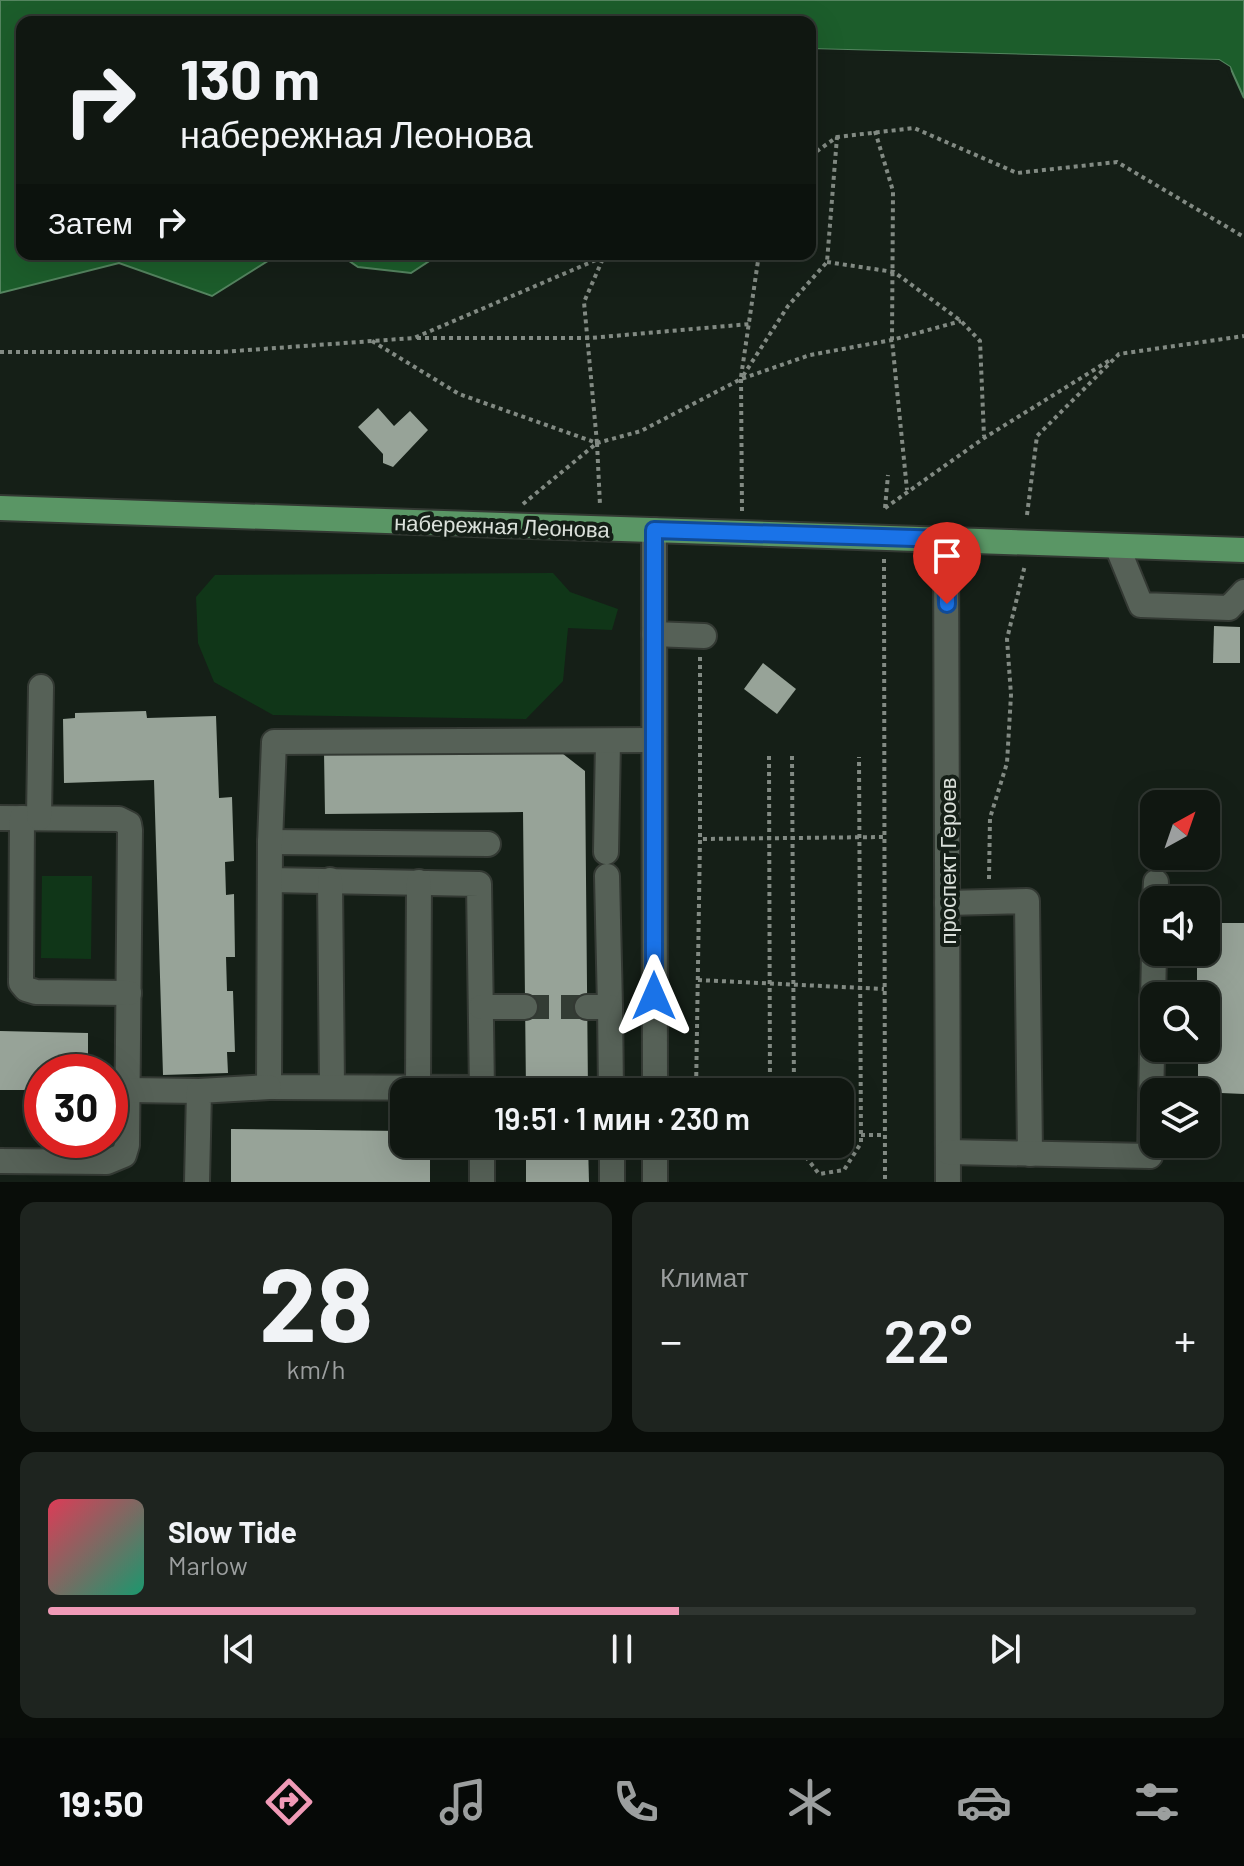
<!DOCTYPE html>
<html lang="ru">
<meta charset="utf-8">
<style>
body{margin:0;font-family:Barlow,sans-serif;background:#1e241f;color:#f1f3f6;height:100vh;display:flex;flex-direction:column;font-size:30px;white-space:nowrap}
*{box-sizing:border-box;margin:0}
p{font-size:26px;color:#9c9f9f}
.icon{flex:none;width:44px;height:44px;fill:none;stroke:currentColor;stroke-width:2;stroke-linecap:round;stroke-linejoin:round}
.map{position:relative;height:1182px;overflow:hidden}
.details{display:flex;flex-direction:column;gap:20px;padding:20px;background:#090d09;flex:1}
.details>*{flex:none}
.banner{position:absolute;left:16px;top:16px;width:800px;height:244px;border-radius:16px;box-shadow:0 8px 32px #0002,0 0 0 2px #303631;background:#101711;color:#f1f3f6;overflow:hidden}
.needle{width:52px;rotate:40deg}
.fabs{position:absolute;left:1140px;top:790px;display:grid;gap:16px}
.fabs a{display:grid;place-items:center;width:80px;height:80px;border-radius:16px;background:#101711;box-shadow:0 8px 32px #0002,0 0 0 2px #303631;font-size:40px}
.speed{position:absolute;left:24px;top:1054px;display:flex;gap:16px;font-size:40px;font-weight:700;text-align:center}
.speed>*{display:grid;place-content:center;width:104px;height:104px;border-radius:50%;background:#101711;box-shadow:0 8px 32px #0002,0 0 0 2px #303631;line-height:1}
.speed .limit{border:12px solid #d22;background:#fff;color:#111}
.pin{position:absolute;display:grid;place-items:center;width:68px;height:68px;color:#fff;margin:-82px -34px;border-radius:50% 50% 50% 0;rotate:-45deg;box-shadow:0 0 8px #0007}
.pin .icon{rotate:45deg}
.me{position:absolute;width:88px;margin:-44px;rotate:0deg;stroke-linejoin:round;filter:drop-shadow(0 0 6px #0008)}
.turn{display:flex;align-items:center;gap:28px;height:168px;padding:0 32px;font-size:36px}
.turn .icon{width:104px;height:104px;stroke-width:2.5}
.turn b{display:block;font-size:56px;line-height:68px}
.then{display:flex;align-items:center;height:76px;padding:0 32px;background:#0003;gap:16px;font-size:30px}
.big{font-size:60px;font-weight:600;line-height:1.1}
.details .tile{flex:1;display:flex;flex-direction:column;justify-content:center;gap:12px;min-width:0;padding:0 28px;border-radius:16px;background:#1e241f}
.details .dial{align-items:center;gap:0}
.dial b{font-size:104px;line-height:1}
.song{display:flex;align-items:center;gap:24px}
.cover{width:96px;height:96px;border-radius:12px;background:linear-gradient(135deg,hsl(350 70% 55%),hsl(160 70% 35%))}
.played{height:8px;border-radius:4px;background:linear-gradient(90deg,#f09ab7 55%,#303631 55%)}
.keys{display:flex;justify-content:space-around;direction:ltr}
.heat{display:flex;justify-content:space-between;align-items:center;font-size:44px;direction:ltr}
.details .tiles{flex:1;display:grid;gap:20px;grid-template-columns:1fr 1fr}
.tile:last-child{grid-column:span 2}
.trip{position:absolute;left:390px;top:1078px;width:464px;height:80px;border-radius:16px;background:#101711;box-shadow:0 8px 32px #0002,0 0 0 2px #303631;font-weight:600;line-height:80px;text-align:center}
.tabs{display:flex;height:128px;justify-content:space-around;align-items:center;background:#060907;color:#9c9f9f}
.tabs .icon{width:56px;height:56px}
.tabs .active{color:#f09ab7}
.tabs b{font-size:36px;color:#f1f3f6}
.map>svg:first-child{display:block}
</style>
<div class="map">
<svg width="1244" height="1182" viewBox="0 0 1244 1182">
<rect width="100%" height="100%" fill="#151f17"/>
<g fill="#103618">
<path d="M553,573l17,19 48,17 -6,21 -44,-2 -5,53 -37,38 -253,-4 -59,-33 -16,-39 -2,-46 19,-22z"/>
<path d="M42,876h50l-1,83 -50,-1z"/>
</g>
<g fill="#1c5d2b" stroke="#558560" stroke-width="2">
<path d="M0,0h1244v98l-14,-31 -11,-7 -409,-11v-27h-788v232h257l-67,42 -93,-33 -119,30z"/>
<path d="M339,254h101l-29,19 -53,-6z"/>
</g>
<path fill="#151f17" d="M810,49l409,11 11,7 5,24 -9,-22 -8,-5 -408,-11z"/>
<g fill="#97a398">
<path d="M378,408l16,18 16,-15 18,19 -35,37 -10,-4v-9l-25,-27z"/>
<path d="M1214,626l26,1v36h-27z"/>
<path d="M763,663l33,26 -19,25 -33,-25z"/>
<path d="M146,711l1,7 69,-2 3,82 13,-1 2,64 -9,1 1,33 8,-1 1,63h-9l1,34h6l2,61h-8l1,21 -65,2 -9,-295 -90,3 -1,-64 12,-1v-5z"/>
<path d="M558,750l27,21 3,321h-62l-3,-280 -198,2 -1,-62z"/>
<path d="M1206,923h38v171l-46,-2v-44h8v-52h-9v-44h9z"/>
<path d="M0,1031l88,2v39h-46v18h-42z"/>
<path d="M231,1129l173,2v13h26v38h-199z"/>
<path d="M526,1144h62l1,38h-63z"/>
</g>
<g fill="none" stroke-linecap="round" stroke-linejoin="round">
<path stroke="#333c34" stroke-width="24" stroke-dasharray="24 12" stroke-linecap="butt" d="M525,1007h62"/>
<defs>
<g id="minor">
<path d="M654,530l1,562"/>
<path d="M946,539l2,643"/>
<path d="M1117,546l24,59 88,3 15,-16"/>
<path d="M654,634l50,2"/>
<path d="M0,818l119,1 10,5 1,6 -3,315 -3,10 -17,7 -107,-1"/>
<path d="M22,818l-1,165 5,6 10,3 93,1"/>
<path d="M39,818l2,-131"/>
<path d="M270,842l218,2"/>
<path d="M606,852l2,-111"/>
<path d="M607,876l3,131"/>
<path d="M270,880l209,4 3,208"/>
<path d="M330,880l2,207"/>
<path d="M1155,900l1,-18"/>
<path d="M947,903l80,-2 3,253"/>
<path d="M481,1007h44"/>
<path d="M587,1007h23l1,85"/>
<path d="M418,1087l1,-205"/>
<path d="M482,1088l-213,-1 1,-245 4,-100 380,-2"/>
<path d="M128,1090l71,1"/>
<path d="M482,1144v38"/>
<path d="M612,1144v38"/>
<path d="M655,1144v38"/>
<path d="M948,1152l202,4 4,-204"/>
<path d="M197,1182l2,-91 70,-4"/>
</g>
<path id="major" d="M0,508l1244,42"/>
</defs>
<use href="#minor" stroke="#333933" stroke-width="28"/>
<use href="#major" stroke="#333933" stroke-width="28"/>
<g stroke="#828a83" stroke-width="4" stroke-dasharray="4 4" stroke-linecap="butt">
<path d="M875,131l18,60 -1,149 15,150"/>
<path d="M810,156l27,-19 77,-9 103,45 100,-11 127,75"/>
<path d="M827,262l67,10 67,49 19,20 4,95"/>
<path d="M417,338h173l160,-14"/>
<path d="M372,341l87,53 138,49 44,-12 100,-52 69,-24 82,-15 69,-19"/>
<path d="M0,352h221l193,-14 189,-81"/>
<path d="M741,377l18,-123"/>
<path d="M597,443l3,62"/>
<path d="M523,504l74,-61 -13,-141 21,-48"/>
<path d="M885,508l99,-70 126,-78"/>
<path d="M885,508l3,-33"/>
<path d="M742,511l-1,-132 47,-73 39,-44 10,-125"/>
<path d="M1027,515l10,-79 82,-82 125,-18"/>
<path d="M884,559l1,623"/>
<path d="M700,657v182"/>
<path d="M769,756l1,336"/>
<path d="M792,756l2,336"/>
<path d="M989,879l1,-61 17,-55 4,-68 -4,-56 18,-74"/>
<path d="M698,980l186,9"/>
<path d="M696,1092l4,-253 184,-2"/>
<path d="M861,1135h24"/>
<path d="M695,1144h94"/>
<path d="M796,1144l23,30 25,-4 17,-27 -2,-386"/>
</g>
<use href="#minor" stroke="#566157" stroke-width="24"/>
<use href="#major" stroke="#5a9665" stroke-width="24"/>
</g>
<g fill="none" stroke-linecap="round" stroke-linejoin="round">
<defs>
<path id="route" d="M654,996v-466l292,9 1,65"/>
</defs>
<use href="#route" stroke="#114b97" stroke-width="20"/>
<use href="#route" stroke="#1a73e8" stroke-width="14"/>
</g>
<g text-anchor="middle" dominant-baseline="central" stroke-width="8" stroke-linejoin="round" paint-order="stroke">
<g font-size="22" fill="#dbe1db" stroke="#151f17">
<text transform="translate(502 525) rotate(2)">набережная Леонова</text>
<text transform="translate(947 861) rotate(-90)">проспект Героев</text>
</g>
</g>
</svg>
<div class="fabs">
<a><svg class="needle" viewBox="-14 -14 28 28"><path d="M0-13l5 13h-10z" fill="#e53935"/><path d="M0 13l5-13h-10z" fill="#9c9f9f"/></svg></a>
<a><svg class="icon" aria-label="sound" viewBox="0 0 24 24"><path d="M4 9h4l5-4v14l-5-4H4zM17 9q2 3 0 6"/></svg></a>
<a><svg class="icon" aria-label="search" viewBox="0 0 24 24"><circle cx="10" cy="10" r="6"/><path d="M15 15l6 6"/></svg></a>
<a><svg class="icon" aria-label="layers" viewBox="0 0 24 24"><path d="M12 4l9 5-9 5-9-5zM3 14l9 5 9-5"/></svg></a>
</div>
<div class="speed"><div class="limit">30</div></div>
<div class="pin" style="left:947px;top:604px;background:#d93025"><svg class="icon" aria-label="arrive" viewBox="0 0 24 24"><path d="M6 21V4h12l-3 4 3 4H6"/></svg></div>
<svg class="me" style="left:654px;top:996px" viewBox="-20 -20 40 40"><path d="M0-17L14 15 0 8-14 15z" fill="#1a73e8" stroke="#fff" stroke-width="4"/></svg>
<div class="trip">19:51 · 1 мин · 230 m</div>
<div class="banner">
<div class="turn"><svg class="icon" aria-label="right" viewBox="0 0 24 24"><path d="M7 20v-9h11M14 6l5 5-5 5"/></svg><div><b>130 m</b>набережная Леонова</div></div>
<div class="then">Затем<svg class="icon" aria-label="right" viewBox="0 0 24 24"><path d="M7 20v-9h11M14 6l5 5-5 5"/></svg></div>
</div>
</div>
<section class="details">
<div class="tiles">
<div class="tile dial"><b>28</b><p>km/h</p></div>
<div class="tile"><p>Климат</p>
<div class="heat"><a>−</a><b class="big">22°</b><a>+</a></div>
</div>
<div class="tile">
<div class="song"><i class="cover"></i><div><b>Slow Tide</b><p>Marlow</p></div></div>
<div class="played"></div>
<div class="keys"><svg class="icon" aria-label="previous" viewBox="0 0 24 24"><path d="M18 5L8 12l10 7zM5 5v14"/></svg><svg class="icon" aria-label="pause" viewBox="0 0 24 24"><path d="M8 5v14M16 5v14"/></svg><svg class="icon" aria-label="next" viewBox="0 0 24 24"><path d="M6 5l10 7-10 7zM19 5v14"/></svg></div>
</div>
</div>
</section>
<nav class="tabs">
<b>19:50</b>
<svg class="icon active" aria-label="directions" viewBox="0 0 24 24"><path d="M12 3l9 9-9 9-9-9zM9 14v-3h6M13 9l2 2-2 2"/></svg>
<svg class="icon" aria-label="music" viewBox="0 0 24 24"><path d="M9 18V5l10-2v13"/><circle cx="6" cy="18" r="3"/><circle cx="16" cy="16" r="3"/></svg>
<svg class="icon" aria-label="phone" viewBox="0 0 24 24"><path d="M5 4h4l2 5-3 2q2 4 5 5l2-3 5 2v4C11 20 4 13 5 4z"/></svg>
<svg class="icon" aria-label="climate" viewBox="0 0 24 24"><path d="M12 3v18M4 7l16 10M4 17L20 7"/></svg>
<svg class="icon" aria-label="car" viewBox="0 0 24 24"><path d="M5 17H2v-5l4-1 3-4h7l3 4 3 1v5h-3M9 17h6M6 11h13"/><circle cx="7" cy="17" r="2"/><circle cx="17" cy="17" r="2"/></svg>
<svg class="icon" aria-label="filters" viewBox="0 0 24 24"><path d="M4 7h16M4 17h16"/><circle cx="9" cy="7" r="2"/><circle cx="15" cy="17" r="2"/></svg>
</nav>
